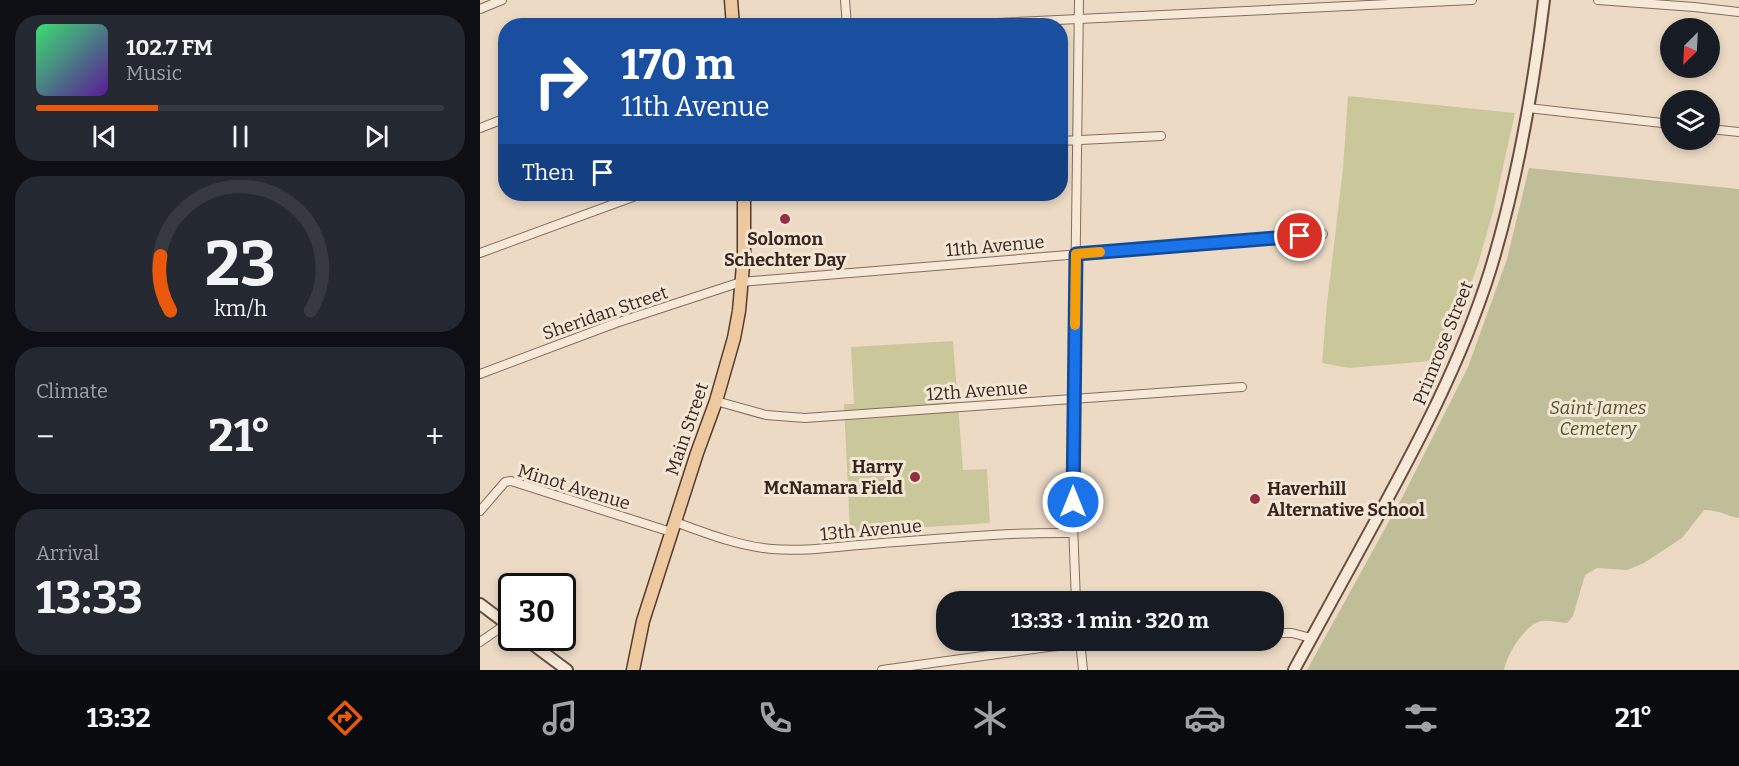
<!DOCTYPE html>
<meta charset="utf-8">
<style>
body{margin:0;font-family:Bitter,serif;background:#242831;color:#f1f3f6;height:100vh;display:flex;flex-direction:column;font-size:22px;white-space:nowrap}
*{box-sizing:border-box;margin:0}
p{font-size:20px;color:#9ea1a6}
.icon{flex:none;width:33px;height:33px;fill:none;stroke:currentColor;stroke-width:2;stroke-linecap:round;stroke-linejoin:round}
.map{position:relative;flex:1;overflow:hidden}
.sheet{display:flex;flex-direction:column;gap:15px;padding:15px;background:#0d0f14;width:480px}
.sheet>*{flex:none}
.guide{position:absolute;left:18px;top:18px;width:570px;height:183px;border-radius:24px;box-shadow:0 3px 9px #0003;background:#1a4fa0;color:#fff;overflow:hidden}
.needle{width:39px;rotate:204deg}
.controls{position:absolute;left:1180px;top:18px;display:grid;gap:12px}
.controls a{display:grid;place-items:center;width:60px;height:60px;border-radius:50%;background:#171b24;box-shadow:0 3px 9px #0003;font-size:30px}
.speed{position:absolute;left:18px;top:573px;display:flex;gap:12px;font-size:30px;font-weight:700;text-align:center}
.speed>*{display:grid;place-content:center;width:78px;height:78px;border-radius:50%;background:#171b24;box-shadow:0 3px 9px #0003;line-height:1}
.speed .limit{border:3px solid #111;border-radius:9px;background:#fff;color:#111}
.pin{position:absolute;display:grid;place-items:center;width:51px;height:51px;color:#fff;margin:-26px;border:3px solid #fff;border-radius:50%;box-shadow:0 2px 6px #0007}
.me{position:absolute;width:66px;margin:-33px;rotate:0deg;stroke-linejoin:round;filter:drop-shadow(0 0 4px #0008)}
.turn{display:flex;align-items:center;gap:21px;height:126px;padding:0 24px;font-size:27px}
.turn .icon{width:78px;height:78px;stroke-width:2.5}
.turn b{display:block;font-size:42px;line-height:51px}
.then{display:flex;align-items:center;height:57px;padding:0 24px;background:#0003;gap:12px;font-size:22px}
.big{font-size:45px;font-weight:700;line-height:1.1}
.sheet .card{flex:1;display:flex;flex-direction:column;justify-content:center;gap:9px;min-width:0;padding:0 21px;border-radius:24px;background:#242831}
.sheet .dial{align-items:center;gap:0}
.dial svg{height:156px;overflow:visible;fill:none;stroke:#363941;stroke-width:7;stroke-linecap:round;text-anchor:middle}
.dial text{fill:#f1f3f6;stroke:none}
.song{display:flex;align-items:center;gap:18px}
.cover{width:72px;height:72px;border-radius:9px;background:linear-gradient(135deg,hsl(140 70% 55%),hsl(270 70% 35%))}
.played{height:6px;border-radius:3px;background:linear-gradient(90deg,#ea580c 30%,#363941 30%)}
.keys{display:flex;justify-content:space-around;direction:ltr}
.heat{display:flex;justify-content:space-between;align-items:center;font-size:33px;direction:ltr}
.trip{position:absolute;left:456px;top:591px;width:348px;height:60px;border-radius:24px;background:#171b24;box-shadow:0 3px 9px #0003;font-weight:700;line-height:60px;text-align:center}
.tabs{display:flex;height:96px;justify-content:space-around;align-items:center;background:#090b0e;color:#9ea1a6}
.tabs .icon{width:42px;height:42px}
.tabs .active{color:#ea580c}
.tabs b{font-size:27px;color:#f1f3f6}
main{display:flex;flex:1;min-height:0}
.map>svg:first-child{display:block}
</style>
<main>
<section class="sheet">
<div class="card">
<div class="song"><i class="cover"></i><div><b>102.7 FM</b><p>Music</p></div></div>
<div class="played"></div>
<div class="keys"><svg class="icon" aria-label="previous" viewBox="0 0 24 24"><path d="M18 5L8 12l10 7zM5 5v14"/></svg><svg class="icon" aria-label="pause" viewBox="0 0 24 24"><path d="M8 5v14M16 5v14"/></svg><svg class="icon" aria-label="next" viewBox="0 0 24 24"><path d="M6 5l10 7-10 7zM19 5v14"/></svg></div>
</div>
<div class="card dial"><svg viewBox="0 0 100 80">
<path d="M14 69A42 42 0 1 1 86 69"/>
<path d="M14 69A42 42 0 0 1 9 41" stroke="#ea580c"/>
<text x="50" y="56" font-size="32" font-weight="700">23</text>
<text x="50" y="72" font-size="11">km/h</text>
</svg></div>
<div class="card"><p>Climate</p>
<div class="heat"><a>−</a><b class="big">21°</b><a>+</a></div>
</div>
<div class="card"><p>Arrival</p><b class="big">13:33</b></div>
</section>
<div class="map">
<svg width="1259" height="670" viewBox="0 0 1259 670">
<rect width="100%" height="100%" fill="#ecdac5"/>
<g fill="#cac89a">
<path d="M868,96l167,17 -22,99 -15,52 -35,96 -94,8 -27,-5 5,-60 16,-134z"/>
<path d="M473,341l10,129 24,-1 3,54 -140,9 -6,-128h10l-3,-57z"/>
</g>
<path fill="#bfbe98" d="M1049,168l210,21v329c-13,-2 -19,-8 -35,-8l-22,28 -38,25 -17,7 -30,-2 -12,7 -12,41 -6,7c-7,0 -17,-3 -25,-2 -17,3 -35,33 -38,49h-197l96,-174 65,-129 39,-108z"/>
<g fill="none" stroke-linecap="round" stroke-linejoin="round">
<defs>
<g id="street">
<path d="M365,0l2,26"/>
<path d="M1118,0l96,7 45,5"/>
<path d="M0,9l22,-9"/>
<path d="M453,26l539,-26"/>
<path d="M1048,108l143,16"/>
<path d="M0,128l26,-10"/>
<path d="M1230,129l29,3"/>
<path d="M580,141l101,-5"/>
<path d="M0,253l161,-59"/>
<path d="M0,374l136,-51 125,-41 582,-48"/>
<path d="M236,401l50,14 39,3 437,-31"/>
<path d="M0,511l25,-29 6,-1 160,51"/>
<path d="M195,522c31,11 63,24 97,27 34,3 66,-3 100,-5 67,-5 134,-12 201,-11"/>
<path d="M596,602l-3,-78v-65l6,-459"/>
<path d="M794,633h18l19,5"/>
<path d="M600,640l3,30"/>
<path d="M0,642l26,-18"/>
<path d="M402,670l166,-23 74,-7"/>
</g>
<g id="secondary">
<path d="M0,604l32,24"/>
<path d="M44,638l43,32"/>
<path d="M814,670c25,-46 51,-93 76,-139 46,-84 91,-168 120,-260 27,-88 43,-180 54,-271"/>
</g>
<g id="primary">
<path d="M251,0l2,26"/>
<path d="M153,670l10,-49 54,-168 19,-52 18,-63 5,-27 5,-57v-60"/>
</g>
</defs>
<use href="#street" stroke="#876c5c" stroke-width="10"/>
<use href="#secondary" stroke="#694d3f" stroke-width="14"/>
<use href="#primary" stroke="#553b30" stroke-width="15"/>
<use href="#street" stroke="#f7e9d8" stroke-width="8"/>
<use href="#secondary" stroke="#f7e9d8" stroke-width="10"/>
<use href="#primary" stroke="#eec89f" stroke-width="12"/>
</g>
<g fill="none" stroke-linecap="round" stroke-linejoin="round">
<defs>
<path id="route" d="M593,502l3,-248 224,-18"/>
</defs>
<use href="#route" stroke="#114b97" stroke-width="15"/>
<use href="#route" stroke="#1a73e8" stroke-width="10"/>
<path stroke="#f59e0b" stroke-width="10" d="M595,325l1,-71 24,-2"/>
</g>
<g fill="#932f40" stroke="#f4e6d5" stroke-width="2">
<circle cx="305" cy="219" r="6"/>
<circle cx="435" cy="477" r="6"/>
<circle cx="775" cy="499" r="6"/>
</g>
<g text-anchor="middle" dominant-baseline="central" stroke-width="6" stroke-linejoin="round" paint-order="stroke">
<g font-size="18" font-weight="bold" fill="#38271f" stroke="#f4e6d5">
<text x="305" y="239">Solomon<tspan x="305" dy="21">Schechter Day</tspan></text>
<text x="423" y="467" text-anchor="end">Harry<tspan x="423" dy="21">McNamara Field</tspan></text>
<text x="787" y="489" text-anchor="start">Haverhill<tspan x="787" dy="21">Alternative School</tspan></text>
</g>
<g font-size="18" fill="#38271f" stroke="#f4e6d5">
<text transform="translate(515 246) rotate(-5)">11th Avenue</text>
<text transform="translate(125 313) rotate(-19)">Sheridan Street</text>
<text transform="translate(963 343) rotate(-68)">Primrose Street</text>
<text transform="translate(497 391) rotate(-4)">12th Avenue</text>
<text transform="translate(207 429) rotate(-71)">Main Street</text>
<text transform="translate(94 487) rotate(17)">Minot Avenue</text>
<text transform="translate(391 530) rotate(-5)">13th Avenue</text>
</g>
<g font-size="18" font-style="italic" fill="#4f5327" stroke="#f4e6d5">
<text x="1118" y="408">Saint James<tspan x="1118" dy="21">Cemetery</tspan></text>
</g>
</g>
</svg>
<div class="controls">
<a><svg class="needle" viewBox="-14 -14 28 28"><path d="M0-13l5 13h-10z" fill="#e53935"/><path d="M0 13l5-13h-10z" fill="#9ea1a6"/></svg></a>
<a><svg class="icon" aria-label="layers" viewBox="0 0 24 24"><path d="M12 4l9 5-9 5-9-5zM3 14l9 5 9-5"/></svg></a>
</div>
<div class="speed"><div class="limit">30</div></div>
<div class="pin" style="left:820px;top:236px;background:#d93025"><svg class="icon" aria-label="arrive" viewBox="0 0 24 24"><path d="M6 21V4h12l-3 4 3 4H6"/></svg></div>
<svg class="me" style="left:593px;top:502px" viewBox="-20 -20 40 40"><circle r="17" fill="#1a73e8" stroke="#fff" stroke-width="3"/><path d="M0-11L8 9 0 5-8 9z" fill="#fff"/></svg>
<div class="trip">13:33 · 1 min · 320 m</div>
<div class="guide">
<div class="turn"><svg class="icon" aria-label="right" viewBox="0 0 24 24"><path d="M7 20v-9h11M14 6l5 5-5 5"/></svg><div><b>170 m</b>11th Avenue</div></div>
<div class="then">Then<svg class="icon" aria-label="arrive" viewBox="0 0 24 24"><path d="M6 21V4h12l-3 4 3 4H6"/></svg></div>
</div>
</div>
</main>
<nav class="tabs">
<b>13:32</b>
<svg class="icon active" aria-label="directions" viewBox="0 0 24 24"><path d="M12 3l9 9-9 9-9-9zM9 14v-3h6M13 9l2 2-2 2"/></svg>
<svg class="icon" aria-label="music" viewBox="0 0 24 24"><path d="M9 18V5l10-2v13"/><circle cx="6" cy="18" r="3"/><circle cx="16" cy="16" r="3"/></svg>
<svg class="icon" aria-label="phone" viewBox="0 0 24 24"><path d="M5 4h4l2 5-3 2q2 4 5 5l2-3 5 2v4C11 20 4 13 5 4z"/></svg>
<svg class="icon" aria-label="climate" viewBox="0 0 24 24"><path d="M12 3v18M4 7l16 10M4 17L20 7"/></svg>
<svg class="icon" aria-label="car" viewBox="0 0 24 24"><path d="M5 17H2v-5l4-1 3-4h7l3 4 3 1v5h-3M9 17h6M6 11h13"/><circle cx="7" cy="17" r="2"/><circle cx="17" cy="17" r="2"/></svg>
<svg class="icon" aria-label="filters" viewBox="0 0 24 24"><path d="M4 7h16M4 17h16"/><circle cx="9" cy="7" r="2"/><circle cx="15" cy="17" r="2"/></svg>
<b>21°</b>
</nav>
